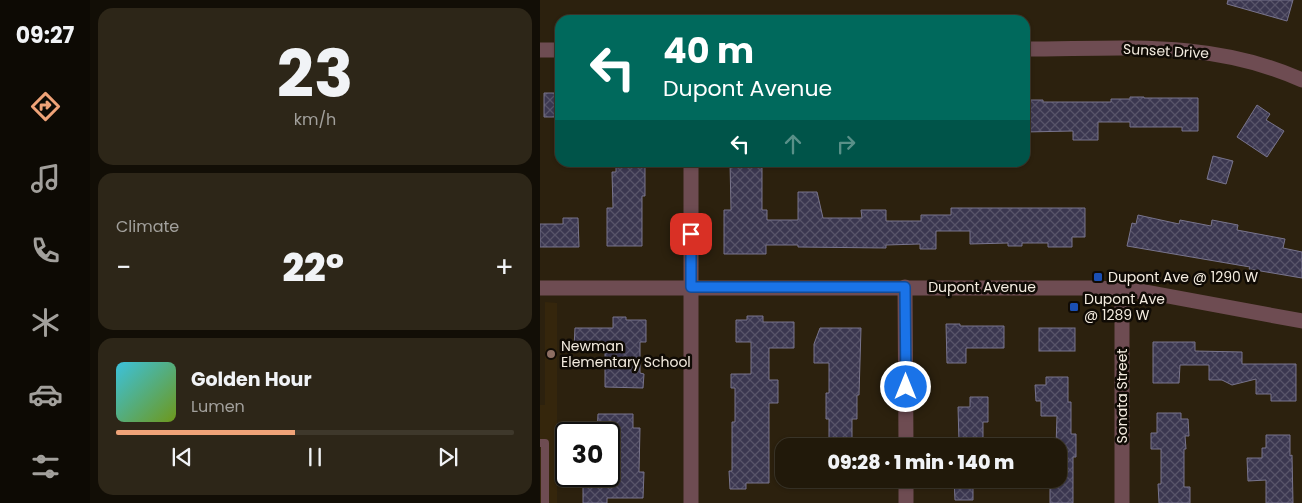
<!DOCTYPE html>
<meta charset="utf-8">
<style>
body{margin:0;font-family:Poppins,sans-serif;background:#2d2618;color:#f1f3f6;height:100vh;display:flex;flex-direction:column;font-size:19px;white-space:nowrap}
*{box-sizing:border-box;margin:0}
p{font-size:16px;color:#a2a09c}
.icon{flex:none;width:28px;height:28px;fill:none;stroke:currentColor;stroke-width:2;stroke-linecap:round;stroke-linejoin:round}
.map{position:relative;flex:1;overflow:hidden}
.side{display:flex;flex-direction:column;gap:8px;padding:8px;background:#120e06;width:450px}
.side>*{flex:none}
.banner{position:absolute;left:15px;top:15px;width:475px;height:152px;border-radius:15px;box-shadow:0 1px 4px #0004,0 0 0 1px #3e382b;background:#00695c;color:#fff;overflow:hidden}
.speed{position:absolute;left:15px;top:422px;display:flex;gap:10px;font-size:25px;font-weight:700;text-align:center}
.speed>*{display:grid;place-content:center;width:65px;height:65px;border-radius:50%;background:#21190a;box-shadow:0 1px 4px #0004,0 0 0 1px #3e382b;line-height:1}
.speed .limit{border:2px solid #111;border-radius:8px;background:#fff;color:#111}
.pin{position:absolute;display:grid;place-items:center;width:42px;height:42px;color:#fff;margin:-21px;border-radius:10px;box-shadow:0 2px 8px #0006}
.me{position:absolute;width:55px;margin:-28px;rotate:0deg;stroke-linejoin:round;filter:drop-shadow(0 0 4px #0008)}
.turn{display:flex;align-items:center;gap:18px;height:105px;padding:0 25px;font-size:22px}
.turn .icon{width:65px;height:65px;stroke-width:2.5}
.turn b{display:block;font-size:35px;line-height:42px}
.lanes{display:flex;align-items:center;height:48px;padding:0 25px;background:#0003;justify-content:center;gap:25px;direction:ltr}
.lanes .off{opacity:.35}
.big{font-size:38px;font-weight:800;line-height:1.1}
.side .card{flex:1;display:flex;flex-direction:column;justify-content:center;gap:8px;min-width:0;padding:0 18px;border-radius:15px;background:#2d2618}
.side .dial{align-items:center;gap:0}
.dial b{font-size:65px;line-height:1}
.song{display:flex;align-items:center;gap:15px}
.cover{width:60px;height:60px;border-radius:8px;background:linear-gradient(135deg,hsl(190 70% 55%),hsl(80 70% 35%))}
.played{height:5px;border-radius:2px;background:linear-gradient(90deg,#efa378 45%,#3e382b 45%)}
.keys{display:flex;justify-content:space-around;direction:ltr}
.heat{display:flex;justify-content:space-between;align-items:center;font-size:28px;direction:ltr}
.trip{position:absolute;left:235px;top:438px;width:292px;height:50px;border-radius:15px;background:#21190a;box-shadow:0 1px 4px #0004,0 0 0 1px #3e382b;font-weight:800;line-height:50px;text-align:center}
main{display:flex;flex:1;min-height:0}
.dock{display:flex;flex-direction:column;width:90px;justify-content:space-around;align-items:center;background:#0d0a04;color:#a2a09c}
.dock .icon{width:35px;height:35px}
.dock .current{color:#efa378}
.dock b{font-size:22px;color:#f1f3f6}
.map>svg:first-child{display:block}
</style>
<main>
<nav class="dock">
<b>09:27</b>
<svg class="icon current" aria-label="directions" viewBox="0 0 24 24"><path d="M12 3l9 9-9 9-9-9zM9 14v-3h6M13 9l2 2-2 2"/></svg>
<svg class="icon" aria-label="music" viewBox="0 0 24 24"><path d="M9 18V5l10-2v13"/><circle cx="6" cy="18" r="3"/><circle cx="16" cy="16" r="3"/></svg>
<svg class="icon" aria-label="phone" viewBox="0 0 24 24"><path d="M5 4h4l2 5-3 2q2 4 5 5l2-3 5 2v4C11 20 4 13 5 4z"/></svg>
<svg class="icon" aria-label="climate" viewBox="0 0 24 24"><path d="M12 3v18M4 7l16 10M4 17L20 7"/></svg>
<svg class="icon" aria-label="car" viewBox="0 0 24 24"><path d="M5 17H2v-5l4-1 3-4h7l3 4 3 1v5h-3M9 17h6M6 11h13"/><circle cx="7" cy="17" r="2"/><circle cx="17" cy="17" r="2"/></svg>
<svg class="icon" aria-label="filters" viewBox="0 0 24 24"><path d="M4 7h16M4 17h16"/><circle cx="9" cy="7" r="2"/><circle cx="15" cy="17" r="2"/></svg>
</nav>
<section class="side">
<div class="card dial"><b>23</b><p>km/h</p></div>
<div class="card"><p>Climate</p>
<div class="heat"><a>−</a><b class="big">22°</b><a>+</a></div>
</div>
<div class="card">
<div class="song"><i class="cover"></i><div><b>Golden Hour</b><p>Lumen</p></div></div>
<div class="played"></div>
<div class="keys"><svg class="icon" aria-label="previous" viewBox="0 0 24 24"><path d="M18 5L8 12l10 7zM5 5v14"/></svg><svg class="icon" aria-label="pause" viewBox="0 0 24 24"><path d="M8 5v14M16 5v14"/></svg><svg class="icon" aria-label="next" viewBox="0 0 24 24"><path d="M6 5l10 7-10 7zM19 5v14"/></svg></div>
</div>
</section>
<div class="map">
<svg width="762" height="503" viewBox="0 0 762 503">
<defs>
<pattern id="building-cross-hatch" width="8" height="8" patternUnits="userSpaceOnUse" patternTransform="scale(1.25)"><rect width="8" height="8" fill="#3b3750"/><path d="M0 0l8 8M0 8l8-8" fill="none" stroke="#585469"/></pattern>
</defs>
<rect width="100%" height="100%" fill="#2c210e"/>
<path fill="#35260c" d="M5,302l12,1v200h-17v-98h5z"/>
<g fill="url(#building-cross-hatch)" stroke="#78748c">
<path d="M688,0h65l-6,21 -60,-17z"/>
<path d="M4,93h15l1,24h-16z"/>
<path d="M590,97h14v1h54v33h-16v-4h-52v-5h-32v18h-25v-9l-48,1v-32h18v2h68v-3h19z"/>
<path d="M717,105l13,9 -4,6 18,11 -17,26 -30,-20z"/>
<path d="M673,156l20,5 -7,23 -19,-5z"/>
<path d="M76,162h29v34h-3v50h-35v-38h6l-1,-36h4z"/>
<path d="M190,162h32v48h5v10h31v-28h19l6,26h39l-1,-8h25v11h35v-6h30v-7h134v29h-13v10h-24v-4h-26v3h-14v-3l-38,1v-13h-34v18h-16v-5l-34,1v3l-88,-1v-2h-32v9h-42v-44h7z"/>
<path d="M598,215l41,9 1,-4 31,6 1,-6 26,5 -1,5 48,9 -2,9 19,4v26l-53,-9 1,-2 -123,-21 5,-23 4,1z"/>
<path d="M23,218h15l1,29h-39v-23h23z"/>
<path d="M207,316h16v6h31v26h-25v32h9v23h-9v80h-23v6h-16l-1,-18h3v-49h3v-34h-4v-14h20v-32h-15v-22h11z"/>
<path d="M73,317h13v3h20v22h-6v31l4,1 -1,14 -38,-1v-39h-31l1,-20h38z"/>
<path d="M406,324h14v2h44v22h-38v15h-19z"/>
<path d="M280,328h41l-2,67h-2v24h-5v27h-23v-27h-3v-26h3v-30h-15v-19z"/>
<rect x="499" y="328" width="36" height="23"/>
<path d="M613,342h42v9l47,1v12h54v37h-25v-7h-15v-15l-24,6 -10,-5h-13v-15h-29l-1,18h-26z"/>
<path d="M506,377h22v25h3v32h5v23h-3v46h-23v-24h9v-33h-3l1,-30h-16v-15h-5l-1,-16h11z"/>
<path d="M430,397h18v25h-5v20h-24l-1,-35h12z"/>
<path d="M617,413h24v6h7l1,17h-4l1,13h-2v38h6v16h-31l-1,-19h3v-35h-10v-16h6z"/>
<path d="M58,414h35v14h7l-1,44h5l-1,26h-36v5h-24v-16h23v-11h3v-42h-12z"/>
<path d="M726,435h24v21l2,-1 1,48h-27v-23l-18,1 -1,-23h15v-10h4z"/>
<path d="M414,479h19v21h-18z"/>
</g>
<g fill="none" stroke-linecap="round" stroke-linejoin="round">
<path stroke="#6e4c52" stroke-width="8" d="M0,443h5v60"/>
<g stroke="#6e4c52" stroke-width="15">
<path d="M485,49c97,0 186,-10 277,31"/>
<path d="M0,50h20"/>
<path d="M151,162v341"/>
<path d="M365,287l1,159"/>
<path d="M0,288h559l47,4 156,29"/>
<path d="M582,289v214"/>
<path d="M366,479v24"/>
</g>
</g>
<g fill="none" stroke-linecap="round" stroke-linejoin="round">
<defs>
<path id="route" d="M151,234v53h214l1,100"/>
</defs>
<use href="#route" stroke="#114b97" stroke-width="12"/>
<use href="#route" stroke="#1a73e8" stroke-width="9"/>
</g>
<g fill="#1a4fb4" stroke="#100b05" stroke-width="2">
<rect x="553" y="272" width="10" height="10" rx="2.5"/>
<rect x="529" y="302" width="10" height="10" rx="2.5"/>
</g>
<circle fill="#8d6e63" stroke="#100b05" stroke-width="2" cx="11" cy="354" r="5"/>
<g text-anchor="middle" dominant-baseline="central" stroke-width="5" stroke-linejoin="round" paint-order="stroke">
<g font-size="14" fill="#f4ece0" stroke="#100b05">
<text transform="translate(626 51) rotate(3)">Sunset Drive</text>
<text x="442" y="287">Dupont Avenue</text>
<text transform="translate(582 396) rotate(-90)">Sonata Street</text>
</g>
<g font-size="14" fill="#f4ece0" stroke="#100b05" text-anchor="start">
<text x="568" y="277">Dupont Ave @ 1290 W</text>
<text x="544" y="299">Dupont Ave<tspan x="544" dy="16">@ 1289 W</tspan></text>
<text x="21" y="346">Newman<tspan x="21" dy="16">Elementary School</tspan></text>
</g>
</g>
</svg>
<div class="speed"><div class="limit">30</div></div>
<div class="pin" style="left:151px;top:234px;background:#d93025"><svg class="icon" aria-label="arrive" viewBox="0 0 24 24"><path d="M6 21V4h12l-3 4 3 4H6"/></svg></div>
<svg class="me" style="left:366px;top:387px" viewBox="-20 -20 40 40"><circle r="17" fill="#1a73e8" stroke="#fff" stroke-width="3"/><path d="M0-11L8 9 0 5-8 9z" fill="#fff"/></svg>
<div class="trip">09:28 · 1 min · 140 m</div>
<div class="banner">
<div class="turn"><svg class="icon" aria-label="left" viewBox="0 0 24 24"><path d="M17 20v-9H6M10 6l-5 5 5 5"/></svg><div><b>40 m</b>Dupont Avenue</div></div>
<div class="lanes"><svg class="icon" aria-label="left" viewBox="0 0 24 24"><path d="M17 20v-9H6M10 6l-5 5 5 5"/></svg><svg class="icon off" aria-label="ahead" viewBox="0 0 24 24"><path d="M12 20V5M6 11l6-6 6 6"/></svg><svg class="icon off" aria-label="right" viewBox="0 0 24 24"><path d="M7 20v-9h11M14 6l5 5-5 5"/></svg></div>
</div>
</div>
</main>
